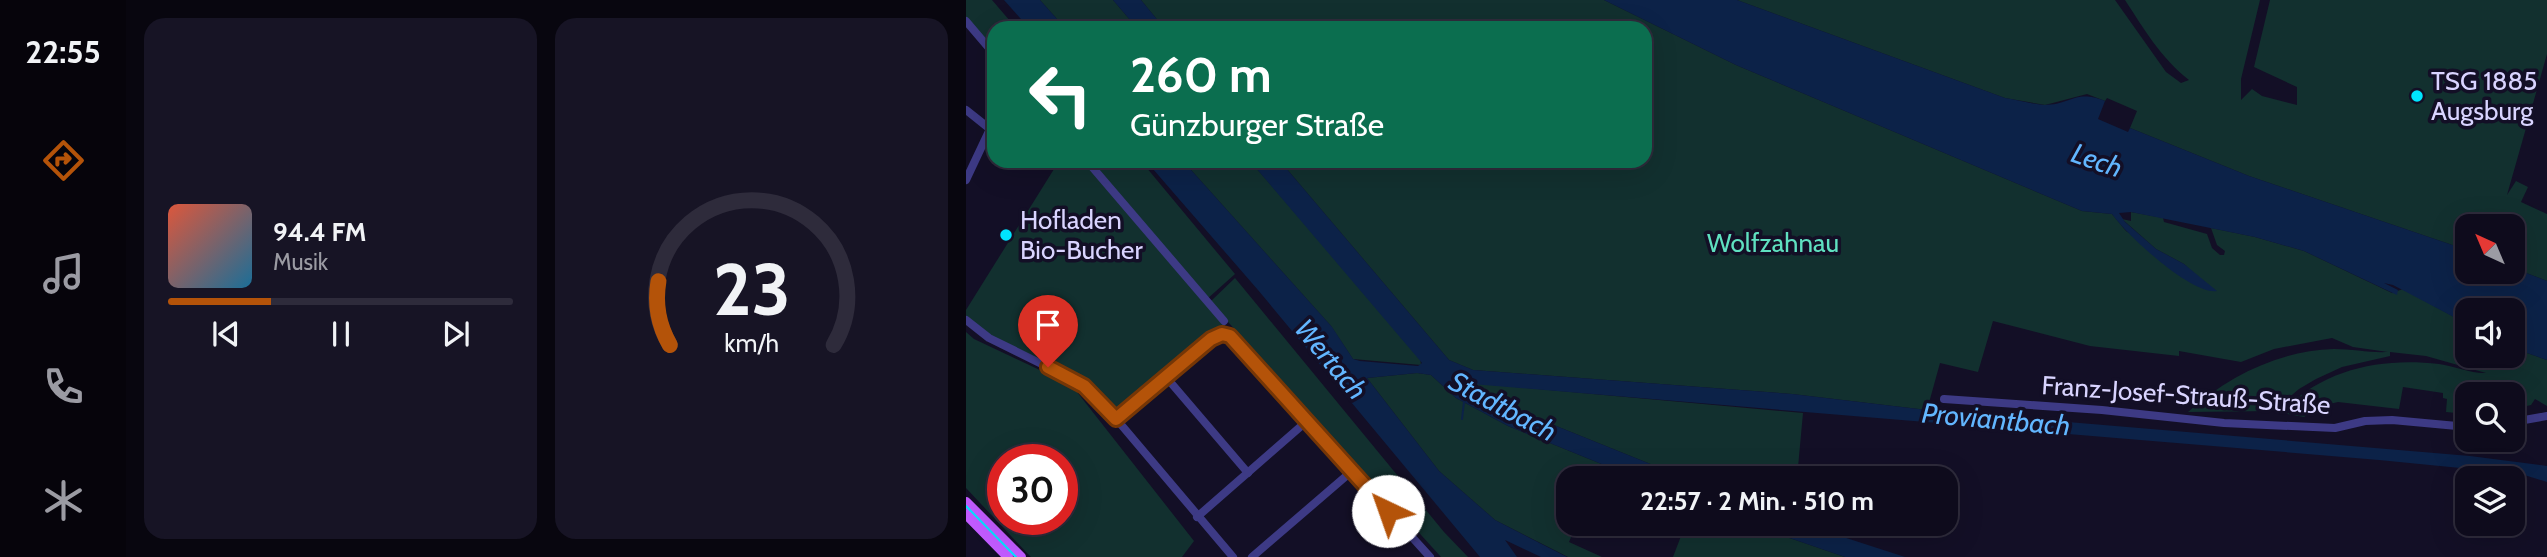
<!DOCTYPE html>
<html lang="de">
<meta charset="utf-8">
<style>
body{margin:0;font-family:Cabin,sans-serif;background:#171425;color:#f1f3f6;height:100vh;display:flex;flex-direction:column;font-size:26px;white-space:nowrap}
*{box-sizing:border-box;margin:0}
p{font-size:23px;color:#9b9ba3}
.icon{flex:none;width:38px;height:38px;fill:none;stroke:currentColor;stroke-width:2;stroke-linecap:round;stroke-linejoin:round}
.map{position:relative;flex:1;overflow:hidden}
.details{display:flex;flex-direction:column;gap:18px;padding:18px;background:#08060f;width:840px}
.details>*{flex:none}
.top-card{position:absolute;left:21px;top:21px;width:665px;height:147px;border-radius:21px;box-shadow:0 7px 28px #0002,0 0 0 2px #2e2b3b;background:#0b6e4f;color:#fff;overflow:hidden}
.needle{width:46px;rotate:316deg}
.controls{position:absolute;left:1489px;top:214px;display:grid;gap:14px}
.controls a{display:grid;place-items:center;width:70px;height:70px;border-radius:14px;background:#0e0b1c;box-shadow:0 7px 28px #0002,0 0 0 2px #2e2b3b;font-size:35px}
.speed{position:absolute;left:21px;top:444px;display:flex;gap:14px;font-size:35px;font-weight:700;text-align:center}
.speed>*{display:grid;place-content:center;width:91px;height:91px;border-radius:50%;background:#0e0b1c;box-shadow:0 7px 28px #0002,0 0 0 2px #2e2b3b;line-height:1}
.speed .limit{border:10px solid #d22;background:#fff;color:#111}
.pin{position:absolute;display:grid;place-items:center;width:60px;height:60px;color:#fff;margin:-72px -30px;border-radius:50% 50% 50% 0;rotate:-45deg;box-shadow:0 0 7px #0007}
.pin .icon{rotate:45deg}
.me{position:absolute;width:77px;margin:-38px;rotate:318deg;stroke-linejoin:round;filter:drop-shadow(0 0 5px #0008)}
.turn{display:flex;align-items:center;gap:24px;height:147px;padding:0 28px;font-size:32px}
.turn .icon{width:91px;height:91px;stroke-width:2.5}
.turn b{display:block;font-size:49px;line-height:60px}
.details .tile{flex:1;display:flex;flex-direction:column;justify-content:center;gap:10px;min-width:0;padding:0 24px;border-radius:21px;background:#171425}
.details .dial{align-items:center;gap:0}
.dial svg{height:182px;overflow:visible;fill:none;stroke:#2e2b3b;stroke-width:7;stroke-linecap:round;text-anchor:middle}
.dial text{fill:#f1f3f6;stroke:none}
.song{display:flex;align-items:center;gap:21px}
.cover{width:84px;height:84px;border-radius:10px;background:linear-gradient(135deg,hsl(10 70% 55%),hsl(200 70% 35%))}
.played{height:7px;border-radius:4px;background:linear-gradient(90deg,#b45309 30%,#2e2b3b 30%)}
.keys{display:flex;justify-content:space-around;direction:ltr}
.details .tiles{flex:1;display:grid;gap:18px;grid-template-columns:repeat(2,1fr)}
.trip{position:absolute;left:590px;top:466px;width:402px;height:70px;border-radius:21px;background:#0e0b1c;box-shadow:0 7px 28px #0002,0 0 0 2px #2e2b3b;font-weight:700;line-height:70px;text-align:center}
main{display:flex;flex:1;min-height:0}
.dock{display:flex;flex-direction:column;width:126px;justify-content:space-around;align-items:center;background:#06040b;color:#9b9ba3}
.dock .icon{width:49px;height:49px}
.dock .current{color:#b45309}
.dock b{font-size:32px;color:#f1f3f6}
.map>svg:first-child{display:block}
</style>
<main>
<nav class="dock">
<b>22:55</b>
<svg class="icon current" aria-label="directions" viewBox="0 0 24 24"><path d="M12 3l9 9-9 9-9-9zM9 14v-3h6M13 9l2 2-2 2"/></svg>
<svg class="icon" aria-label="music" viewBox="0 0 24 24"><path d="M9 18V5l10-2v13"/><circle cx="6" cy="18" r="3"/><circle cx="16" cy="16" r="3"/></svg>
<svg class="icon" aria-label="phone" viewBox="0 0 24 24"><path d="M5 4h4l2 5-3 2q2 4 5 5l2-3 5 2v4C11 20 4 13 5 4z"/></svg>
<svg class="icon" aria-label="climate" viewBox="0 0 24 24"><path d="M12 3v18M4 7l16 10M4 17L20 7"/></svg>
</nav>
<section class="details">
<div class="tiles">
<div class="tile">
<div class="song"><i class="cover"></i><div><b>94.4 FM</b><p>Musik</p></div></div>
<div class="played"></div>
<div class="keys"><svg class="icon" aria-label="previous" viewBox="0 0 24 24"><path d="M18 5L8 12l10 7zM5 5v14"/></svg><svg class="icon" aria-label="pause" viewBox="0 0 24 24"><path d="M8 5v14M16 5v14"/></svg><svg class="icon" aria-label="next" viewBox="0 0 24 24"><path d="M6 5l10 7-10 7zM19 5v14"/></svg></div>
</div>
<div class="tile dial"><svg viewBox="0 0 100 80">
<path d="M14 69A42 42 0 1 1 86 69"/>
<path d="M14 69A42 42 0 0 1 9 41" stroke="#b45309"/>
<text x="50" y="56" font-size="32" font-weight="700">23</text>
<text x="50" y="72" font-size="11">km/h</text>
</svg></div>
</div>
</section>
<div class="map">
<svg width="1581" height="557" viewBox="0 0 1581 557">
<rect width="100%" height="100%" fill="#130f26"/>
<g fill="#12302f" fill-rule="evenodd">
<path d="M0,0h26l24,28h-22v26l-28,-33z"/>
<path d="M74,0h73l24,28h-72z"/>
<path d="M175,0h463l132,65 346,146 30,3 14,17 79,53 -21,-20 -28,-15 -34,-30 9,2v-9l32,6 1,4 43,12 5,14 8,7h4l1,-4 -8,-6 -6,-17 44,9 49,14 88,42 11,-4 64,35 1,31h45v-7l34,12v46l-12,-7 -4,6 -18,4v-15h-45l-1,20 -21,-2 1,-13 -4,-1v-5l-40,-6 -4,22 -61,-7 -17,4 -17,11 -23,-4c41,-44 100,-56 158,-49 15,2 34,10 47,9l-60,-17 -36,-4v4l-48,11 -26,12 -17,10 -26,22 -85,1c41,-36 90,-61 146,-63 18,0 37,4 54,3l-35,-5 -21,-9 -58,11 -33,13 -62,-11v5l-89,-10 -97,-25 -15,51 -38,-9 -13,47 -135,-16 -319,-24 -24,-10 -169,-199h365v-133h-481z"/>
<path d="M771,0h378l51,72 15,11 8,-3c-28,-22 -45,-51 -64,-80h135l-19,79v21l11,-11 10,7 35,9v-18l-43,-20 16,-67h277v54l-40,141 9,-14 12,6 -7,15 26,12v67l-34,-13v-42h-45l-1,24 -218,-74 -119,-48 7,-17 -30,-13 -2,3 -18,-7 -42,11 -40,-7z"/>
<path d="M93,161h82l94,113 -29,26 19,24v10h-3l-106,85 -32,-33 -95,-48 -23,-18v-10z"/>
<path d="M217,161h67l170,196 1,8 -68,-6 -22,-33z"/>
<path d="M269,278l209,254 24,25h-27l-231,-255z"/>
<path d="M0,332l8,7 91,43 12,10 117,149 -12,16h-151l-5,-5 -60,-64zM37,460h59v60h-59z"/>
<path d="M451,373l14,2 25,23 52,28 128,52h-21l-17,-7 -3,7h-27v45h9l-8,19 33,15h-34l-73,-37 -56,-49 -72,-93z"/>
<path d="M505,383l332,30 -6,65h-112l-193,-78z"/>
<path d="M720,523h60l99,34h-172z"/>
</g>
<g fill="#0c2248">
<path d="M38,0h36l25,28h-36z"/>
<path d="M147,0h28l23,28h-27z"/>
<path d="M638,0h133l268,98c13,2 27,6 39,7 27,0 31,-16 61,-4l-7,18 30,13 2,-4 119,48 218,74 1,21h45v-3l34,13v79l-34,-12v-38h-45l-1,14 -74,-39 -9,-2 14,7 -1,5 -93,-44 -49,-14 -124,-25 -12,1 6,9 31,27 28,15 33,27c-26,4 -90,-56 -105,-77l-30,-3 -346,-146z"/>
<path d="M180,161h37l149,166 21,32 7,2 58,5 4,-3 -172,-202h30l169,199 24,10 319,24 135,16 543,46 77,10v16l-26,-8 -142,-14 -907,-76 20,16 193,78h-49l-128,-52 -52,-28 -25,-23 -14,-2 -50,5 72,93 56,49 72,37h-26l-36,-17 12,17h-37l-222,-267z"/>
<path d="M780,523h54l105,34h-60z"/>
</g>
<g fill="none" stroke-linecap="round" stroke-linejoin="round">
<path stroke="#0c2248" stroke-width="2" d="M496,419l2,-17"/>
<g stroke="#3d3a85" stroke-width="8">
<path d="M0,21l28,33"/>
<path d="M0,110l24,19 -24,51"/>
<path d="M121,161l137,160"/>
<path d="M0,320l23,18 87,43 31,27 126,149"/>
<path d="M200,377l82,96"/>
<path d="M978,399l158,11 122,13 111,5 30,-7 27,-1 76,7"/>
<path d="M150,419l95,-80 11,-5 8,2 200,221"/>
<path d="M1547,422l34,-6"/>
<path d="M231,517l110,-96"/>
<path d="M286,557l100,-86"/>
</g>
<g stroke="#c25bff" stroke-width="10">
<path d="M0,502l55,55"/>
<path d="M0,514l42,43"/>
</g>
<path stroke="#00e5ff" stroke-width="2" d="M0,506l50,51"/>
</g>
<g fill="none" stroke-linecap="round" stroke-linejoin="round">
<defs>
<path id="route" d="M82,367l36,19 32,33 95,-80 11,-5 8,2 158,175"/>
</defs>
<use href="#route" stroke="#753606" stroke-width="18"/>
<use href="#route" stroke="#b45309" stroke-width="12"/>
</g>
<g fill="#00e5ff" stroke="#130f26" stroke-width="2.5">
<circle cx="1451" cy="96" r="7"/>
<circle cx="40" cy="235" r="7"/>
</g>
<g text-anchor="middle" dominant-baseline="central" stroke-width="7" stroke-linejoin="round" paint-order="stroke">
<g font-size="26" fill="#d9d4ff" stroke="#130f26" text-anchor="start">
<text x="1465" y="81">TSG 1885<tspan x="1465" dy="30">Augsburg</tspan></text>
<text x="54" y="220">Hofladen<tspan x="54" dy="30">Bio-Bucher</tspan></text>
</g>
<g font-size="26" fill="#5fe0c0" stroke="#130f26">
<text x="807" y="243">Wolfzahnau</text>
</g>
<g font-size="26" fill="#d9d4ff" stroke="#130f26">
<text transform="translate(1220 395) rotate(4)">Franz-Josef-Strauß-Straße</text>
</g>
<g font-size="28" font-style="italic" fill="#62b6ff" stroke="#130f26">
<text transform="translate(1131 160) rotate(19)">Lech</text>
<text transform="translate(365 359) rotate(50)">Wertach</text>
<text transform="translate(537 406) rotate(28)">Stadtbach</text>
<text transform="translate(1030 419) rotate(5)">Proviantbach</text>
</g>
</g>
</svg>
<div class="controls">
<a><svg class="needle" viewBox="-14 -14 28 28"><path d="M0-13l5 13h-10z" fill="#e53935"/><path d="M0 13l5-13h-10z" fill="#9b9ba3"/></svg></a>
<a><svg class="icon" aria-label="sound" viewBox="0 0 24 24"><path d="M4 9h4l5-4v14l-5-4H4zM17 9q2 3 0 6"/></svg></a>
<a><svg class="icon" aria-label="search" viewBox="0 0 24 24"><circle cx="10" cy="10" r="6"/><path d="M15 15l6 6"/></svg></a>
<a><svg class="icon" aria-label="layers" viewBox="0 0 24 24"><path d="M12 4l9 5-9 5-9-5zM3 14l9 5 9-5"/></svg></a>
</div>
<div class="speed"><div class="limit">30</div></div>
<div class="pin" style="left:82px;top:367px;background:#d93025"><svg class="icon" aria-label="arrive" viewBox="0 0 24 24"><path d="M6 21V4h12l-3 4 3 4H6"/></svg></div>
<svg class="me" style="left:422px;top:511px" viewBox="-20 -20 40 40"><circle r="19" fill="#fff"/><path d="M0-13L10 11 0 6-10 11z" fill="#b45309"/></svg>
<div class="trip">22:57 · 2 Min. · 510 m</div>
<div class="top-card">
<div class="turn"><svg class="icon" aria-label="left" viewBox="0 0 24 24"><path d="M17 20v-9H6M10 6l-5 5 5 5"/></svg><div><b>260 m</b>Günzburger Straße</div></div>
</div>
</div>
</main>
